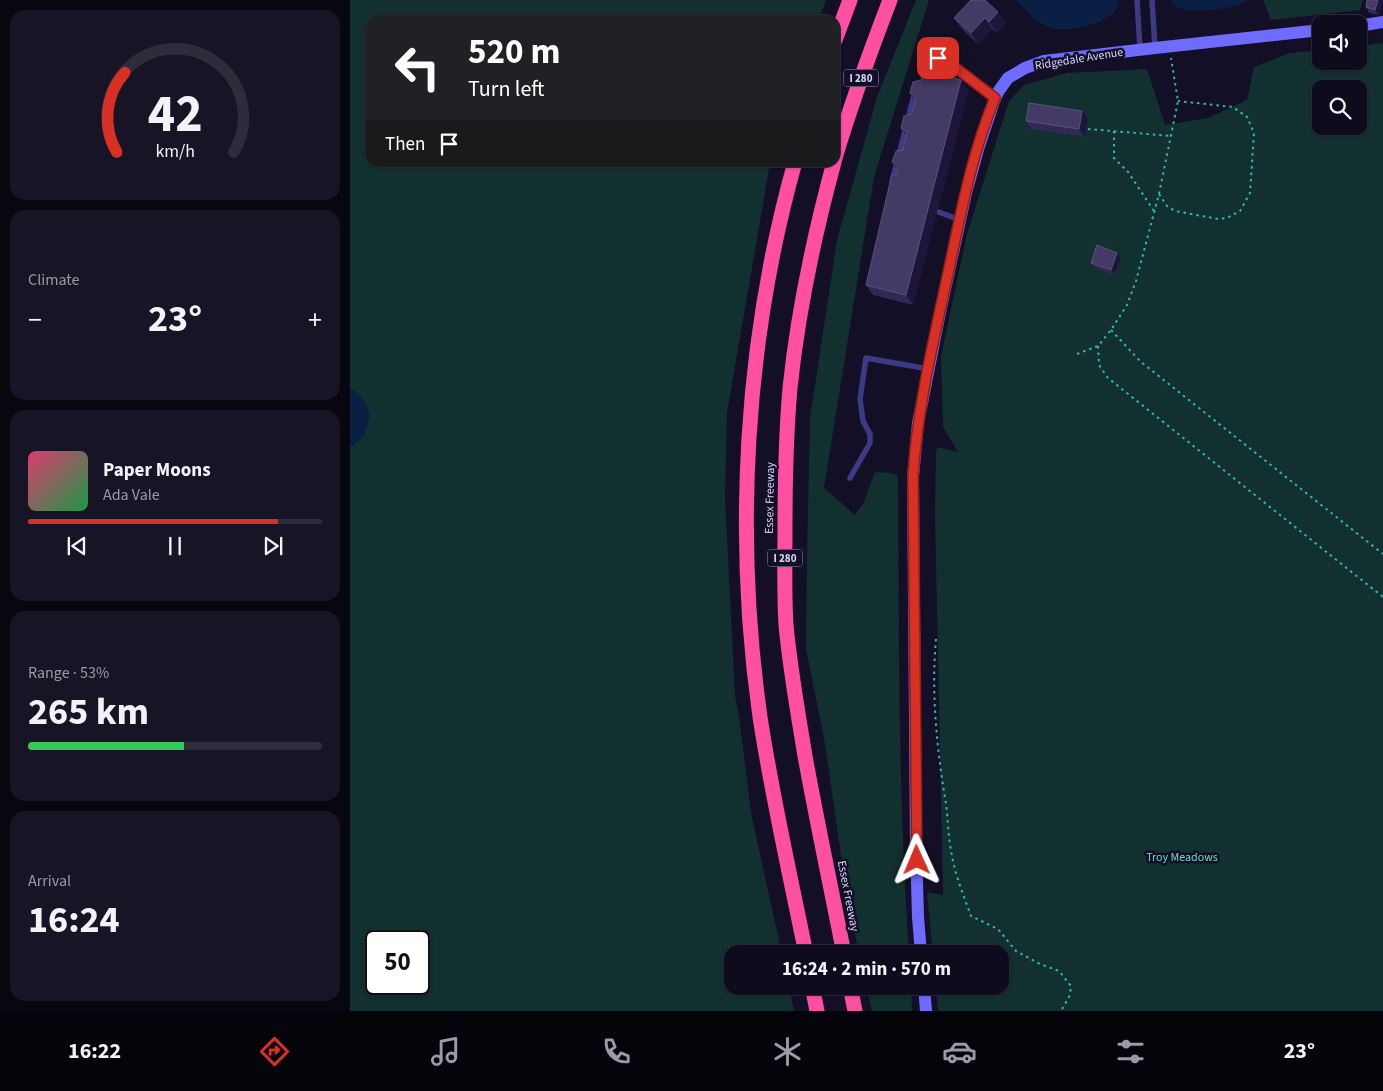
<!DOCTYPE html>
<meta charset="utf-8">
<style>
body{margin:0;font-family:"Source Sans 3",sans-serif;background:#171425;color:#f1f3f6;height:100vh;display:flex;flex-direction:column;font-size:19px;white-space:nowrap}
*{box-sizing:border-box;margin:0}
p{font-size:16px;color:#9b9ba3}
.icon{flex:none;width:28px;height:28px;fill:none;stroke:currentColor;stroke-width:2;stroke-linecap:round;stroke-linejoin:round}
.map{position:relative;flex:1;overflow:hidden}
.details{display:flex;flex-direction:column;gap:10px;padding:10px;background:#08060f;width:350px}
.details>*{flex:none}
.guide{position:absolute;left:15px;top:15px;width:475px;height:152px;border-radius:15px;box-shadow:0 1px 4px #0004,0 0 0 1px #2e2b3b;background:#202124;color:#fff;overflow:hidden}
.buttons{position:absolute;left:962px;top:15px;display:grid;gap:10px}
.buttons a{display:grid;place-items:center;width:55px;height:55px;border-radius:10px;background:#0e0b1c;box-shadow:0 1px 4px #0004,0 0 0 1px #2e2b3b;font-size:25px}
.speed{position:absolute;left:15px;top:930px;display:flex;gap:10px;font-size:25px;font-weight:700;text-align:center}
.speed>*{display:grid;place-content:center;width:65px;height:65px;border-radius:50%;background:#0e0b1c;box-shadow:0 1px 4px #0004,0 0 0 1px #2e2b3b;line-height:1}
.speed .limit{border:2px solid #111;border-radius:8px;background:#fff;color:#111}
.pin{position:absolute;display:grid;place-items:center;width:42px;height:42px;color:#fff;margin:-21px;border-radius:10px;box-shadow:0 2px 8px #0006}
.me{position:absolute;width:55px;margin:-28px;rotate:359deg;stroke-linejoin:round;filter:drop-shadow(0 0 4px #0008)}
.turn{display:flex;align-items:center;gap:18px;height:105px;padding:0 20px;font-size:22px}
.turn .icon{width:65px;height:65px;stroke-width:2.5}
.turn b{display:block;font-size:35px;line-height:42px}
.then{display:flex;align-items:center;height:48px;padding:0 20px;background:#0003;gap:10px;font-size:19px}
.big{font-size:38px;font-weight:700;line-height:1.1}
.details .tile{flex:1;display:flex;flex-direction:column;justify-content:center;gap:8px;min-width:0;padding:0 18px;border-radius:15px;background:#171425}
.details .dial{align-items:center;gap:0}
.dial svg{height:130px;overflow:visible;fill:none;stroke:#2e2b3b;stroke-width:7;stroke-linecap:round;text-anchor:middle}
.dial text{fill:#f1f3f6;stroke:none}
.song{display:flex;align-items:center;gap:15px}
.cover{width:60px;height:60px;border-radius:8px;background:linear-gradient(135deg,hsl(340 70% 55%),hsl(140 70% 35%))}
.played{height:5px;border-radius:2px;background:linear-gradient(90deg,#d93025 85%,#2e2b3b 85%)}
.keys{display:flex;justify-content:space-around;direction:ltr}
.heat{display:flex;justify-content:space-between;align-items:center;font-size:28px;direction:ltr}
.charge{height:8px;border-radius:4px;background:linear-gradient(90deg,#34c759 53%,#2e2b3b 0)}
.trip{position:absolute;left:374px;top:945px;width:285px;height:50px;border-radius:15px;background:#0e0b1c;box-shadow:0 1px 4px #0004,0 0 0 1px #2e2b3b;font-weight:700;line-height:50px;text-align:center}
.tab-bar{display:flex;height:80px;justify-content:space-around;align-items:center;background:#06040b;color:#9b9ba3}
.tab-bar .icon{width:35px;height:35px}
.tab-bar .selected{color:#d93025}
.tab-bar b{font-size:22px;color:#f1f3f6}
main{display:flex;flex:1;min-height:0}
.map>svg:first-child{display:block}
</style>
<main>
<section class="details">
<div class="tile dial"><svg viewBox="0 0 100 80">
<path d="M14 69A42 42 0 1 1 86 69"/>
<path d="M14 69A42 42 0 0 1 19 20" stroke="#d93025"/>
<text x="50" y="56" font-size="32" font-weight="700">42</text>
<text x="50" y="72" font-size="11">km/h</text>
</svg></div>
<div class="tile"><p>Climate</p>
<div class="heat"><a>−</a><b class="big">23°</b><a>+</a></div>
</div>
<div class="tile">
<div class="song"><i class="cover"></i><div><b>Paper Moons</b><p>Ada Vale</p></div></div>
<div class="played"></div>
<div class="keys"><svg class="icon" aria-label="previous" viewBox="0 0 24 24"><path d="M18 5L8 12l10 7zM5 5v14"/></svg><svg class="icon" aria-label="pause" viewBox="0 0 24 24"><path d="M8 5v14M16 5v14"/></svg><svg class="icon" aria-label="next" viewBox="0 0 24 24"><path d="M6 5l10 7-10 7zM19 5v14"/></svg></div>
</div>
<div class="tile"><p>Range · 53%</p><b class="big">265 km</b><div class="charge"></div></div>
<div class="tile"><p>Arrival</p><b class="big">16:24</b></div>
</section>
<div class="map">
<svg width="1033" height="1011" viewBox="0 0 1033 1011">
<rect width="100%" height="100%" fill="#130f26"/>
<g fill="#12302f" fill-rule="evenodd">
<path d="M0,0h476l-7,20h-449v142l400,1 -43,250 -2,85 10,197 4,22 12,96 31,141h-50v32h57l5,25h-444zM26,941h43v43h-43z"/>
<path d="M566,0h13l-55,177 -50,311 31,27 8,-11 12,-32 17,1 6,3c1,159 0,319 11,478h-50l-12,-58 -23,-158 -18,-89 1,-93 3,-138 27,-178 40,-143z"/>
<path d="M913,0h100l-3,10 -89,10z"/>
<path d="M1033,43v968h-445l-2,-25h64v-32h-67l-6,-62 16,3 -8,-381 1,-58 1,-9 21,5 -15,-25 -2,-71 26,-122 42,-133 15,-16 43,-12 80,-4 18,56 43,-7 39,-18 7,-33 36,-14 31,-3v11h38v-15zM971,89h38v37h-38z"/>
<path d="M516,986h45l1,25h-40z"/>
</g>
<g fill="#0a1f44">
<path d="M665,0h103c0,4 0,8 -3,11 -8,12 -46,21 -59,18 -17,-3 -29,-18 -41,-29z"/>
<path d="M821,0h77c-13,9 -53,14 -69,8 -4,-2 -5,-4 -8,-8z"/>
</g>
<g fill="none" stroke-linecap="round" stroke-linejoin="round">
<path stroke="#0a1f44" stroke-width="18" d="M0,398l5,5 6,13 -5,15 -6,6"/>
<g stroke="#2fb8b0" stroke-width="2" stroke-dasharray="2.5 4" stroke-linecap="butt">
<path d="M738,129l83,7"/>
<path d="M764,131v27l14,14 26,39"/>
<path d="M809,194l8,12 8,5 43,8 9,-1 13,-7 10,-18 4,-60 -7,-16 -14,-10 -55,-6"/>
<path d="M761,330l30,32 242,192"/>
<path d="M748,346l1,19 9,13 275,219"/>
<path d="M727,354l21,-8 13,-16 16,-25 9,-24 23,-87 19,-93 -7,-43"/>
<path d="M586,639c-5,55 1,111 10,165 2,15 2,31 5,46 3,22 12,44 20,66l27,13 18,22 24,13 19,7 12,15 -1,9 -9,16"/>
</g>
<g stroke="#3d3a85" stroke-width="5.5">
<path d="M787,0l3,49"/>
<path d="M802,0l3,48"/>
<path d="M575,78l4,-10 6,-8 3,-2h5l52,40"/>
<path d="M542,182l21,-83 3,-7"/>
<path d="M586,211l24,9"/>
<path d="M500,478l20,-35v-9l-7,-13 -3,-22 6,-41 63,11"/>
</g>
<g stroke="#6f6bff" stroke-width="12">
<path d="M1009,26l24,-4"/>
<path d="M571,954l-3,-37 -2,-71 -3,-369 5,-54 22,-111 26,-119 13,-47 15,-45 4,-9 10,-14 17,-10 19,-7 111,-13 166,-18"/>
<path d="M574,986l2,25"/>
</g>
<g stroke="#ff4fa3" stroke-width="15">
<path d="M485,40l15,-40"/>
<path d="M485,158c16,-54 35,-106 55,-158"/>
<path d="M445,162c-50,178 -61,372 -35,555 12,79 30,158 46,237"/>
<path d="M484,162c-20,74 -36,149 -44,226 -4,46 -5,93 -5,140 0,32 -1,65 1,97 4,44 12,88 19,131 12,66 26,132 39,198"/>
<path d="M462,986l5,25"/>
<path d="M500,986l5,25"/>
</g>
</g>
<g fill="#312854">
<path d="M621,0l35,23 -9,10 -5,-4 -14,15 -16,-15 -8,-11z"/>
<path d="M1033,0l-4,15 -10,-2 -3,-6z"/>
<path d="M618,91l-55,214 -40,-10 -7,-10 31,-116 -5,-7 11,-12 3,-15 -5,-7 11,-14 3,-13 -5,-8z"/>
<path d="M732,111l6,8 -3,18 -54,-8 -5,-8z"/>
<path d="M771,258l-7,17 -19,-7 -4,-5z"/>
</g>
<g fill="#1d163a">
<path d="M1028,0h5l-4,15 -4,-5z"/>
<path d="M648,12l8,11 -9,10 -8,-11z"/>
<path d="M635,18l7,11 -14,15 -7,-11z"/>
<path d="M611,80l7,11 -55,214 -7,-10z"/>
<path d="M732,111l6,8 -3,18 -6,-8z"/>
<path d="M767,253l4,5 -7,17 -3,-5z"/>
</g>
<g fill="#433a66" stroke="#5a527e">
<path d="M621,0h14l13,12 -9,10 -4,-4 -14,15 -17,-15z"/>
<path d="M1017,0h11l-3,10 -9,-3z"/>
<path d="M573,70l38,10 -55,215 -40,-10 26,-111 4,1 2,-8 -6,-5 4,-11 7,-1 4,-18 -6,-4 3,-12 8,-2 4,-16 -6,-5 3,-11 8,-2z"/>
<path d="M679,103l53,8 -3,18 -53,-8z"/>
<path d="M747,245l20,8 -6,17 -20,-7z"/>
</g>
<g fill="none" stroke-linecap="round" stroke-linejoin="round">
<defs>
<path id="route" d="M567,860l-4,-383c4,-67 20,-134 34,-199 13,-60 24,-123 48,-180l-52,-40h-5"/>
</defs>
<use href="#route" stroke="#8d1f18" stroke-width="12"/>
<use href="#route" stroke="#d93025" stroke-width="9"/>
</g>
<g text-anchor="middle" dominant-baseline="central" stroke-width="5" stroke-linejoin="round" paint-order="stroke">
<g fill="#130f26" stroke="#9e99be" stroke-width="1">
<rect x="493.5" y="69.5" width="35" height="17" rx="4"/>
<rect x="417.5" y="549.5" width="35" height="17" rx="4"/>
</g>
<g font-size="11" font-weight="bold" fill="#d9d4ff">
<text x="511" y="78">I 280</text>
<text x="435" y="558">I 280</text>
</g>
<g font-size="12" fill="#d9d4ff" stroke="#130f26">
<text transform="translate(729 59) rotate(-9)">Ridgedale Avenue</text>
<text transform="translate(420 498) rotate(-89)">Essex Freeway</text>
<text transform="translate(498 896) rotate(79)">Essex Freeway</text>
</g>
<g font-size="12" fill="#5fe0c0" stroke="#130f26">
<text x="832" y="857">Troy Meadows</text>
</g>
</g>
</svg>
<div class="buttons">
<a><svg class="icon" aria-label="sound" viewBox="0 0 24 24"><path d="M4 9h4l5-4v14l-5-4H4zM17 9q2 3 0 6"/></svg></a>
<a><svg class="icon" aria-label="search" viewBox="0 0 24 24"><circle cx="10" cy="10" r="6"/><path d="M15 15l6 6"/></svg></a>
</div>
<div class="speed"><div class="limit">50</div></div>
<div class="pin" style="left:588px;top:58px;background:#d93025"><svg class="icon" aria-label="arrive" viewBox="0 0 24 24"><path d="M6 21V4h12l-3 4 3 4H6"/></svg></div>
<svg class="me" style="left:567px;top:860px" viewBox="-20 -20 40 40"><path d="M0-17L14 15 0 8-14 15z" fill="#d93025" stroke="#fff" stroke-width="4"/></svg>
<div class="trip">16:24 · 2 min · 570 m</div>
<div class="guide">
<div class="turn"><svg class="icon" aria-label="left" viewBox="0 0 24 24"><path d="M17 20v-9H6M10 6l-5 5 5 5"/></svg><div><b>520 m</b>Turn left</div></div>
<div class="then">Then<svg class="icon" aria-label="arrive" viewBox="0 0 24 24"><path d="M6 21V4h12l-3 4 3 4H6"/></svg></div>
</div>
</div>
</main>
<nav class="tab-bar">
<b>16:22</b>
<svg class="icon selected" aria-label="directions" viewBox="0 0 24 24"><path d="M12 3l9 9-9 9-9-9zM9 14v-3h6M13 9l2 2-2 2"/></svg>
<svg class="icon" aria-label="music" viewBox="0 0 24 24"><path d="M9 18V5l10-2v13"/><circle cx="6" cy="18" r="3"/><circle cx="16" cy="16" r="3"/></svg>
<svg class="icon" aria-label="phone" viewBox="0 0 24 24"><path d="M5 4h4l2 5-3 2q2 4 5 5l2-3 5 2v4C11 20 4 13 5 4z"/></svg>
<svg class="icon" aria-label="climate" viewBox="0 0 24 24"><path d="M12 3v18M4 7l16 10M4 17L20 7"/></svg>
<svg class="icon" aria-label="car" viewBox="0 0 24 24"><path d="M5 17H2v-5l4-1 3-4h7l3 4 3 1v5h-3M9 17h6M6 11h13"/><circle cx="7" cy="17" r="2"/><circle cx="17" cy="17" r="2"/></svg>
<svg class="icon" aria-label="filters" viewBox="0 0 24 24"><path d="M4 7h16M4 17h16"/><circle cx="9" cy="7" r="2"/><circle cx="15" cy="17" r="2"/></svg>
<b>23°</b>
</nav>
